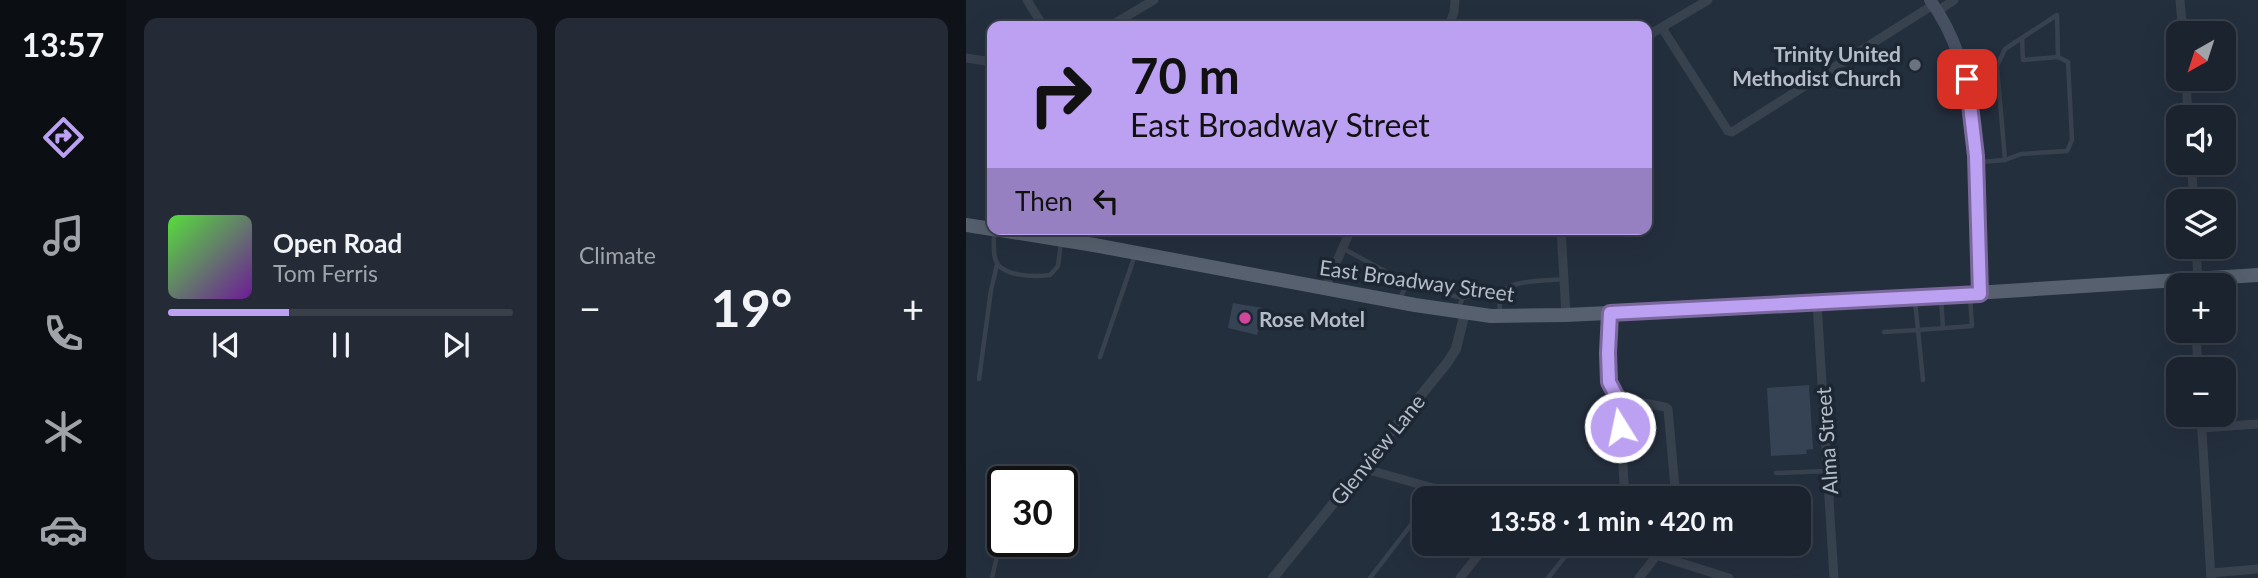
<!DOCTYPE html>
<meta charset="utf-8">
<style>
body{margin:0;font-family:Lato,sans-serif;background:#242b36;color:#f1f3f6;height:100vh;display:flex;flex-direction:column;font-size:26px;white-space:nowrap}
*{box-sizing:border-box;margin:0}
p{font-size:23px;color:#a0a4aa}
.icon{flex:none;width:38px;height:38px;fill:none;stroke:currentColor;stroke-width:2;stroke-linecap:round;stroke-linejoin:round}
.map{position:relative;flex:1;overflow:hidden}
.drawer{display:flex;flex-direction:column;gap:18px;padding:18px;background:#0f1319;width:840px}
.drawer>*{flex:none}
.hud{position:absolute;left:21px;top:21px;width:665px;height:214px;border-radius:14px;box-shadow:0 7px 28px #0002,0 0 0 2px #39404a;background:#bca0f2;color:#111;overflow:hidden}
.needle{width:46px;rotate:219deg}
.fabs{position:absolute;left:1200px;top:21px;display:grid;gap:14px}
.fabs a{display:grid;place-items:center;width:70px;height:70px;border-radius:14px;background:#1b232e;box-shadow:0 7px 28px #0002,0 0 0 2px #39404a;font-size:35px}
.speed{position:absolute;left:21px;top:466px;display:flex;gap:14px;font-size:35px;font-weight:700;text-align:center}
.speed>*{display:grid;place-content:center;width:91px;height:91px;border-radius:50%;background:#1b232e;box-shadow:0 7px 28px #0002,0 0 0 2px #39404a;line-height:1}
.speed .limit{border:4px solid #111;border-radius:10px;background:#fff;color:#111}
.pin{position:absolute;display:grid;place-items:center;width:60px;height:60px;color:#fff;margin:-30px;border-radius:14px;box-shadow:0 4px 10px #0006}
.me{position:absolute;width:77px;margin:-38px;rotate:350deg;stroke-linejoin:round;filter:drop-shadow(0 0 5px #0008)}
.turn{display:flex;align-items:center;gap:24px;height:147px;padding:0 28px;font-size:32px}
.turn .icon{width:91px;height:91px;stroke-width:2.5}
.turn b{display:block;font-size:49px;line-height:60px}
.then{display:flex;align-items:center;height:66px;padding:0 28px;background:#0003;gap:14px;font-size:26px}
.big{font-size:52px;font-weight:700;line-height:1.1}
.drawer .widget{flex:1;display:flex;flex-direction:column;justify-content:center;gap:10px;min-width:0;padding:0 24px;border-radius:14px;background:#242b36}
.song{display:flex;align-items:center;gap:21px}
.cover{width:84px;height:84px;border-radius:10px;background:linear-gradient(135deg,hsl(110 70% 55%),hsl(280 70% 35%))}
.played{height:7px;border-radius:4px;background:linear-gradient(90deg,#bca0f2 35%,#39404a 35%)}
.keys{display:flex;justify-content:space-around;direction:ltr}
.heat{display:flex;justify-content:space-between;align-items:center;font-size:38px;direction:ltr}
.drawer .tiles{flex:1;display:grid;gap:18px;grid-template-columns:repeat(2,1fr)}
.trip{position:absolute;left:446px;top:486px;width:399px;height:70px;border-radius:14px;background:#1b232e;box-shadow:0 7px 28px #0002,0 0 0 2px #39404a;font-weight:700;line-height:70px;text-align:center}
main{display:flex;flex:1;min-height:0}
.tab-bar{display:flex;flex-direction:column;width:126px;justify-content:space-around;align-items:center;background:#0b0e12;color:#a0a4aa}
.tab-bar .icon{width:49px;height:49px}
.tab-bar .active{color:#bca0f2}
.tab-bar b{font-size:32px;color:#f1f3f6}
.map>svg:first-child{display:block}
</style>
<main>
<nav class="tab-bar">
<b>13:57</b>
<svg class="icon active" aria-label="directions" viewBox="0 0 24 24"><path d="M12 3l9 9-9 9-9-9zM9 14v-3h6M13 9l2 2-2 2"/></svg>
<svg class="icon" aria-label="music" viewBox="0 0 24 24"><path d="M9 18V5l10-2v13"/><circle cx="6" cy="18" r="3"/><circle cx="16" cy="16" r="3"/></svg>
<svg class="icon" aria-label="phone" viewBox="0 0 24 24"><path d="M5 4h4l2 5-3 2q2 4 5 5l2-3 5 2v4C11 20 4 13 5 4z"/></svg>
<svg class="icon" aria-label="climate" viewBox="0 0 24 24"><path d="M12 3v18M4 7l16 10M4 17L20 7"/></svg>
<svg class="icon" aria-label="car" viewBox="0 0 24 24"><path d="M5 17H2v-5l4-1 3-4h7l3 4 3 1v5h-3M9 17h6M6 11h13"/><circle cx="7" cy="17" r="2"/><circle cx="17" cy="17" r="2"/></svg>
</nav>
<section class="drawer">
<div class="tiles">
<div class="widget">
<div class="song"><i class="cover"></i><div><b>Open Road</b><p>Tom Ferris</p></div></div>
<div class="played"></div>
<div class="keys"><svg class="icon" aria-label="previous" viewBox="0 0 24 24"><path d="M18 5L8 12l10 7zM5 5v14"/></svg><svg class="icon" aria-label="pause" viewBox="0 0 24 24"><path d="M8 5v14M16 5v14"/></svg><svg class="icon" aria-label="next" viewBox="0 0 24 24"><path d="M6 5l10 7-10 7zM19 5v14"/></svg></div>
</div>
<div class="widget"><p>Climate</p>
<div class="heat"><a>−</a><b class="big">19°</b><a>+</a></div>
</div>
</div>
</section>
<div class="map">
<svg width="1292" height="578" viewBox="0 0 1292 578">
<rect width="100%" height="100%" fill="#242f3e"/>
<g fill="#364354">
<path d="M267,303l30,5 -6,27 -29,-7z"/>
<path d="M843,385l4,64 -7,1 1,4 -36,2 -4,-68z"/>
</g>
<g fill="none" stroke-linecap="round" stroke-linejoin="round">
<g stroke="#38414e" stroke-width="4.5">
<path d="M1001,71l30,-5"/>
<path d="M1039,160l-8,-94 8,-17 52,-34 1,42 -35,3 -1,-22"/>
<path d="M1015,162l24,-2 16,-6 46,-3 5,-11 -4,-78 -10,-5"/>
<path d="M28,230c0,9 -1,20 1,28 4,19 40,19 55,17l8,-9 3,-24"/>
<path d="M376,248l52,28 11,12"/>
<path d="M975,297l2,31"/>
<path d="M433,300l6,-12 10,-1 48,11"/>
<path d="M949,301l3,29 54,-4 -2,-31"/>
<path d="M492,308l5,-10 8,-2 29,1"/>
<path d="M534,313c0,-5 -1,-12 0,-17 6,-17 47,-15 63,-17"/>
<path d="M918,332l34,-2 5,50"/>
<path d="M134,357l35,-102"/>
<path d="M13,379l12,-89 6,-25"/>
<path d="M810,473l51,-2"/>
<path d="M26,578l8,-35"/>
<path d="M404,578l54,-70"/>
<path d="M582,578l27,-34"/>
</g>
<g stroke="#38414e" stroke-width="9">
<path d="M61,0l16,26"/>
<path d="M1214,0l3,33"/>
<path d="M972,11l16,-11"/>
<path d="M144,26l44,-26"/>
<path d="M483,26l5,-14 1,-12"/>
<path d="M696,28l66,103 4,1 201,-127"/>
<path d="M681,36l61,-36"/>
<path d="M0,58l26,4"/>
<path d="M1220,79l2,38"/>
<path d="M1225,163l3,38"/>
<path d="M595,229l5,86"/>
<path d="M1230,247l2,32"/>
<path d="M359,288l26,-59"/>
<path d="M851,303l17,275"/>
<path d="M644,313c-3,29 -7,62 9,89"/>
<path d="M1230,331l2,38"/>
<path d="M1235,415l10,163"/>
<path d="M1236,428l56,-4"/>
<path d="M396,468l110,31"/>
<path d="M659,499l-6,-97 9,-2 37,7 3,2 8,90"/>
<path d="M655,544l108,34"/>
<path d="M1245,573l47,-4"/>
<path d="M494,578l27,-34"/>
<path d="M673,578l18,-23"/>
</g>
<path stroke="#38414e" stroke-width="10" d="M307,578l174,-215 9,-14 9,-37"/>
<path stroke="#465061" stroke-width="12" d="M964,0c58,79 49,199 50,294"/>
<g stroke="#56606e" stroke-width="14">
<path d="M0,225l26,4"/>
<path d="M28,229l100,16 321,60 76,11 75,-1 251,-12 441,-28"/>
</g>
</g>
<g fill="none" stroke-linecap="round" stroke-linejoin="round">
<defs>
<path id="route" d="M654,427l-1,-26 -10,-19 -1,-29 2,-40 370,-19 -4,-138 -9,-77"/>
</defs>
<use href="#route" stroke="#7a689d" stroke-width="18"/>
<use href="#route" stroke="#bca0f2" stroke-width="12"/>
</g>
<circle fill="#6b7280" stroke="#1d2633" stroke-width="2.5" cx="949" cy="65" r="7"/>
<circle fill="#d1479c" stroke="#1d2633" stroke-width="2.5" cx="279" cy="318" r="7"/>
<g text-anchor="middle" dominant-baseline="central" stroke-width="7" stroke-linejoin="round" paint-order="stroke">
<g font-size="21" font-weight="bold" fill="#b4bcc9" stroke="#1d2633" text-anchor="end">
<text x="935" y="53">Trinity United<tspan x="935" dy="24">Methodist Church</tspan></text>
<text x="293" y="318" text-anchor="start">Rose Motel</text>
</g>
<g font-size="21" fill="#b4bcc9" stroke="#1d2633">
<text transform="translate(451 280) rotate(8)">East Broadway Street</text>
<text transform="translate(860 441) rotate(-94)">Alma Street</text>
<text transform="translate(411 449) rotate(-51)">Glenview Lane</text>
</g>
</g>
</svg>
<div class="fabs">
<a><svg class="needle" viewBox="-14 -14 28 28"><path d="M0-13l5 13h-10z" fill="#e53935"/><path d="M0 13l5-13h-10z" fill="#a0a4aa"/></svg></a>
<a><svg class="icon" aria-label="sound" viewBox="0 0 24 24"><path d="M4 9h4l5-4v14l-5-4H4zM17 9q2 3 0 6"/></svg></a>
<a><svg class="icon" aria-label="layers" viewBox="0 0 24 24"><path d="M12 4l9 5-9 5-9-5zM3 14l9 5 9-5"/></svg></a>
<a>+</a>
<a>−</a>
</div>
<div class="speed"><div class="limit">30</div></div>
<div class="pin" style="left:1001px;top:79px;background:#d93025"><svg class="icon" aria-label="arrive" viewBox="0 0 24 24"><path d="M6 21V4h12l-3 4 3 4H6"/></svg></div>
<svg class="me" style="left:654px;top:427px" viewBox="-20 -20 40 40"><circle r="17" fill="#bca0f2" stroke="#fff" stroke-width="3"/><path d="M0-11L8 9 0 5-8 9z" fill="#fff"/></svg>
<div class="trip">13:58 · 1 min · 420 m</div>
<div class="hud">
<div class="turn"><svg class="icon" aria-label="right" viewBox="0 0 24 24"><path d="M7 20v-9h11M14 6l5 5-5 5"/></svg><div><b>70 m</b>East Broadway Street</div></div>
<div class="then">Then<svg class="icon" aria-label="left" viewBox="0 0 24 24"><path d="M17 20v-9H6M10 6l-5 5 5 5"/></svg></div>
</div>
</div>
</main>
